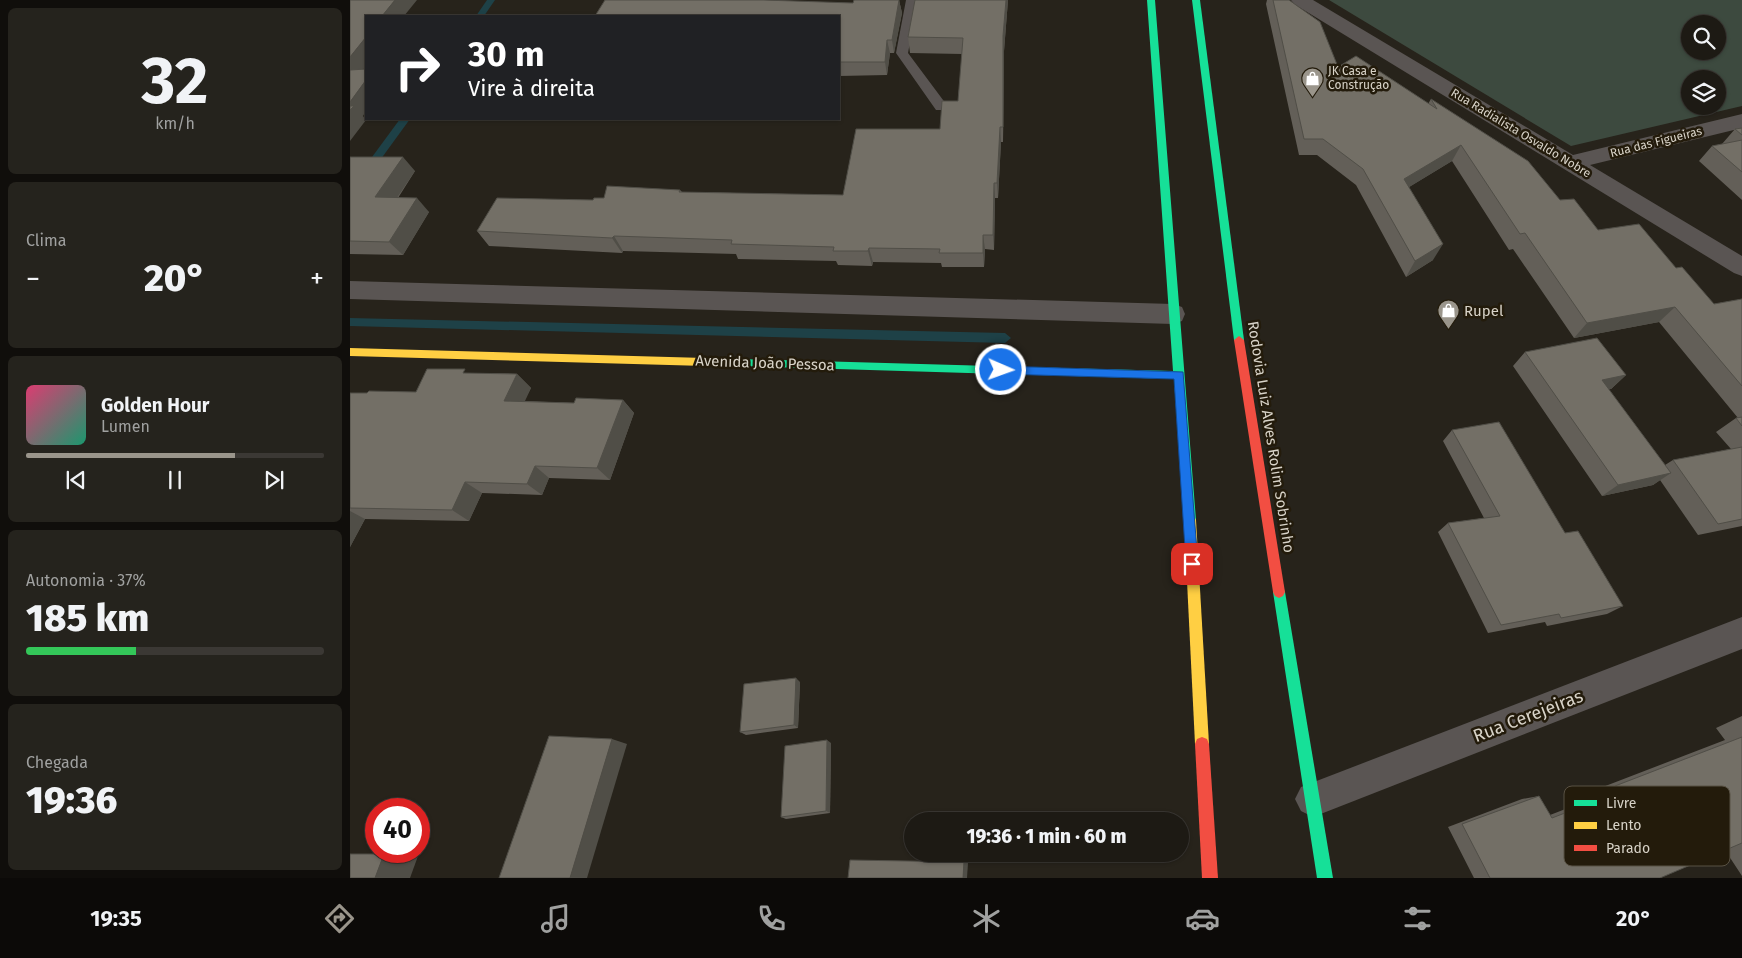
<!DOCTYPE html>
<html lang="pt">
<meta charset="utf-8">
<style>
body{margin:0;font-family:"Fira Sans",sans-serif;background:#25231d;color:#f1f3f6;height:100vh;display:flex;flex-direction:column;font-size:19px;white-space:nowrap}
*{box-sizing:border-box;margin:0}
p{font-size:16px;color:#a0a1a0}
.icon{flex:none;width:28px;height:28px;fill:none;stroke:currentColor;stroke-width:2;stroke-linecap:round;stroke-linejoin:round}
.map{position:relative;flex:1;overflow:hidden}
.details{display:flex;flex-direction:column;gap:8px;padding:8px;background:#100e0b;width:350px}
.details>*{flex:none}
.banner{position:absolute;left:15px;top:15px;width:475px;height:105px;border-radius:0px;box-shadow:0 1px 4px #0004,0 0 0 1px #3b3834;background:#202124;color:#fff;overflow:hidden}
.buttons{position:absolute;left:1331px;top:15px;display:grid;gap:10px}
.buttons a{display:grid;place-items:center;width:45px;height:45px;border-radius:50%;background:#1d1a14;box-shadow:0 1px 4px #0004,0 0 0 1px #3b3834;font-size:25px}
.speed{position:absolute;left:15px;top:798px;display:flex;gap:10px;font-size:25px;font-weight:700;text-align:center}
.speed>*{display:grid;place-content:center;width:65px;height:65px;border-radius:50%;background:#1d1a14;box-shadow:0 1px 4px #0004,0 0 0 1px #3b3834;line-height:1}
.speed .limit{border:8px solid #d22;background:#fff;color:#111}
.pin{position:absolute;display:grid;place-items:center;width:42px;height:42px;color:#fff;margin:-21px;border-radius:10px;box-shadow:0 2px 8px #0006}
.me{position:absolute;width:55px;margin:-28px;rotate:92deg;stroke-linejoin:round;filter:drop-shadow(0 0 4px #0008)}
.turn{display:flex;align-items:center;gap:18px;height:105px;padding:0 20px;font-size:22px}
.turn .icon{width:65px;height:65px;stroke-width:2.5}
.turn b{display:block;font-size:35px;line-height:42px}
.big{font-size:38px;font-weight:800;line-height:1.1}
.details .card{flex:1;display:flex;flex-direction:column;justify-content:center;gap:8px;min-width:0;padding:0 18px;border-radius:8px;background:#25231d}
.details .dial{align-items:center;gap:0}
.dial b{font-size:65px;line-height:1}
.song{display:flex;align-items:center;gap:15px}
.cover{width:60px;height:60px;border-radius:8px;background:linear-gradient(135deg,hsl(340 70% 55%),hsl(160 70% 35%))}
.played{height:5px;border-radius:2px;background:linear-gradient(90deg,#9a958b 70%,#3b3834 70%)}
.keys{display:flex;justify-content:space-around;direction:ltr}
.heat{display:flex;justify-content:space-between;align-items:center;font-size:28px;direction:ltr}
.charge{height:8px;border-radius:4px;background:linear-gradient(90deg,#34c759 37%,#3b3834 0)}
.trip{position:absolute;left:554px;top:812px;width:285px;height:50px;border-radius:25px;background:#1d1a14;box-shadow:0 1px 4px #0004,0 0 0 1px #3b3834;font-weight:800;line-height:50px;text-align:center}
.dock{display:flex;height:80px;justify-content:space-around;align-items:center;background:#0c0a08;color:#a0a1a0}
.dock .icon{width:35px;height:35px}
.dock .current{color:#9a958b}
.dock b{font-size:22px;color:#f1f3f6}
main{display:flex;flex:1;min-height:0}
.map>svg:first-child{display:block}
</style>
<main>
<section class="details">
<div class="card dial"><b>32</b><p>km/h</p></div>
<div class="card"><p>Clima</p>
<div class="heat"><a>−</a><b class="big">20°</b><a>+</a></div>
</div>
<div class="card">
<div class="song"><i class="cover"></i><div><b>Golden Hour</b><p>Lumen</p></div></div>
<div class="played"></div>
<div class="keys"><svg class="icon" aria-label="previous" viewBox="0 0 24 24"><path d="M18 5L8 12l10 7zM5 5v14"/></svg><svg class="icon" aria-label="pause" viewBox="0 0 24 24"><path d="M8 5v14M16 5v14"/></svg><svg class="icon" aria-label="next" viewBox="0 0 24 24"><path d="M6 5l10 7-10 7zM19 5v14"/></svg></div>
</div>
<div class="card"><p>Autonomia · 37%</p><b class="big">185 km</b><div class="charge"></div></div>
<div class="card"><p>Chegada</p><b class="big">19:36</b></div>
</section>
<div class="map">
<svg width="1392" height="878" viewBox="0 0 1392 878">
<rect width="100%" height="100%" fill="#27231b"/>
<path fill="#3d4a3f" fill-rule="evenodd" d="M979,0h413v106l-171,40zM1340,24h28v27h-28zM1340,79h28v27h-28z"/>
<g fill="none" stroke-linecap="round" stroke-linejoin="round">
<g fill="#1e4147" fill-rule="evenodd">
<path d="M137,0h8l-11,16h-8z"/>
<path d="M50,119h10l-56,77 -4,1v-10z"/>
<path d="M0,318l655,15 6,5 -6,5 -655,-17z"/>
</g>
<path fill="#5a5553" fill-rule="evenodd" d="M556,0h12l-10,53 38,51 1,3 -1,3h-10l-40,-57z"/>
<g fill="#5a5553" fill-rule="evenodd">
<path d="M941,0h22l260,155 169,-41v14l-152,37 152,91v20l-8,-3 -440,-269z"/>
<path d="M0,281l823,23 9,3 3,7 -3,7 -9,3 -823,-25z"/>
<path d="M1392,617v32l-429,168 -12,-6 -6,-12 6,-12z"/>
</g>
<g fill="#16e098" fill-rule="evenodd">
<path d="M797,0h8l41,520 -2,4 -4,1 -4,-1 -2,-4 -10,-141 -473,-14 -1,-3 1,-3 4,-1 468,13z"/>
<path d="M842,0h8l44,340 -5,4 -5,-4z"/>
<path d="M929,586l4,2 2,4 48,286h-16l-44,-286 2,-4z"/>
</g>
<g fill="#ffcf43" fill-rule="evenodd">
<path d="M0,348l355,10 5,4 -5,4 -355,-10z"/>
<path d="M840,515l4,1 2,4 13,224 -2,5 -5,2 -5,-2 -2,-5 -11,-224 2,-4z"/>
</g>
<g fill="#f24e42" fill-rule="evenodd">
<path d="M889,336l5,4 41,252 -2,4 -4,2 -4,-2 -2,-4 -39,-252z"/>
<path d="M852,737l5,2 2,5 9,134h-16l-7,-134 2,-5z"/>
</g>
</g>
<g fill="#635f58">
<path d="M549,0l3,13 -8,40h-4l-3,22 -48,1v-60l14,-13z"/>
<path d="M565,0h93l-4,51 -1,91h-2l-3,56h-3l-1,52 -9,-1 -1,18h-42l-1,-4 -68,-1 -1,4 -34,-1 -2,-4 -98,-2 -2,-5 -113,-3 -1,2 -133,-7 -12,-15 116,-31 11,-2 76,-8 2,2 161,3 97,-66 18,-28 4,-47 -52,-1 -2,-16z"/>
<path d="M917,0h22l49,67 90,37 3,-5 167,131 78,38 38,36 28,-5v227l-44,9 -38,-55 -7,5 -51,11 -89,-130 12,-14 101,23 -15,14h-3l57,76 8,-5 58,-11 -15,-17 20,-14h2l-79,-96 -85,16 -61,-89 -4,1 -57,-89 -43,26 24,73 -27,17 -50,-92 -39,-30h-18l-33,-151z"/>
<path d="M1392,128v72l-43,-39 13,-15 10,-2 13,-15z"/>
<path d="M0,157l65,14 -17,27 31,14 -26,43 -53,-1z"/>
<path d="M119,373l48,1 14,14 -7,13 50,2 49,-3 11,13 -24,67 -61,-2 -7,17 -60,-2 -13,28 -104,-2 -15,28v-154h17l49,-1z"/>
<path d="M1102,430l113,103 58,73 -16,8 -60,12 -2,-4 -57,11 -50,-101 10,-9 36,-5 -41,-77z"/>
<path d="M450,682l-2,46 -52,7 -6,-3z"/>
<path d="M1392,716v160l-17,-26 -65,28h-186l-26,-51 74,-28 17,-3 11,19 49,-19 -4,-6 130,-50 -9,-12z"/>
<path d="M481,743l-1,70 -44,6 -5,-2z"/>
</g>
<g fill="#504e47">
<path d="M45,0h22l-13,16h-22z"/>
<path d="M549,0l3,13 -8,40 -2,-13z"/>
<path d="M656,0h2l-4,51 -1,91v-106z"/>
<path d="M16,37v29l-14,18 -2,-2v-25z"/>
<path d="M537,40l3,13 -3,22 -2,-13z"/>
<path d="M16,80v31l-3,5 3,4 -16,21v-39z"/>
<path d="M650,127l1,15 -3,56 -1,-15z"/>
<path d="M1111,145l-9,16 -56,34 8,-16z"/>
<path d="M53,157l12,14 -27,40 -13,-14z"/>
<path d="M644,183l1,15 -1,52 -1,-15z"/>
<path d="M67,198l12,14 -26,43 -14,-13z"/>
<path d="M633,235l2,14 -1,18 -1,-14z"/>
<path d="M264,236l9,15 -1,2 -10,-15z"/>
<path d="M1093,244l-10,16 -27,17 9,-16z"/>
<path d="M519,248l4,14 -1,4 -4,-15z"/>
<path d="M1325,307l-16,15 -85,16 13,-15z"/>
<path d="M167,374l14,14 -12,26 -15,-13z"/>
<path d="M1276,375l-15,14 -24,4 15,-13z"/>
<path d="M273,400l11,13 -24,67 -13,-12z"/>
<path d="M185,466l14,12 -7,17 -15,-11z"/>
<path d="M1321,473l-18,12 -51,11 16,-11z"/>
<path d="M115,482l17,11 -13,28 -17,-11z"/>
<path d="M0,511l15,8 -15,28z"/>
<path d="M446,678l4,4 -2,46 -4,-3z"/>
<path d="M262,739l15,5 -40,134h-17z"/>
<path d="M477,740l4,3 -1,70 -4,-2z"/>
<path d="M34,854l34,2 -8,22h-35z"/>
<path d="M614,862l4,1 -1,15h-4z"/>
</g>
<g fill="#736f66" stroke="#504e47">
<path d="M0,0h45l-13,16h-16v21l-16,20z"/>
<path d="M255,0h159l89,3 1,-3h45l-7,40h-5l-2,22h-46v-46h-244z"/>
<path d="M565,0h91l-3,36v91h-3l-3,56h-3l-1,52h-10v18h-44l1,-4 -71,-1 -1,3h-35l1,-4 -103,-3 1,-4 -118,-4 -2,2 -135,-7 20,-33 96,2 1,-2h10l3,-12 73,4 -1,2 164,3 13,-66h84l2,-28h16l5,-63 -55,-1z"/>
<path d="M923,0h16l31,22 18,45 18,-11 81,53 -6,-10 97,62 32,39 14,-1 24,31 41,-6 37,44 6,-1 32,37 28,-5v87l-67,-79 -88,16 -62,-90 -5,1 -59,-89 -57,34 39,65 -28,17 -52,-92 -40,-30h-19z"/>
<path d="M16,69v11l-16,22v-32z"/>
<path d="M0,106h4l-4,4z"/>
<path d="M1392,128v7l-7,-6z"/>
<path d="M1392,140v32l-30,-26z"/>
<path d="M0,157h53l-28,40 42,1 -28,44 -39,-1z"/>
<path d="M1247,338l29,37 -24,5 69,93 -53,12 -93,-133z"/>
<path d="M77,369h38l-2,4 54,1 -13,27 70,2 2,-5 47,2 -26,68 -62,-2 -8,18 -62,-2 -13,28 -102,-2v-115h17l2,-2 47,1z"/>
<path d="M1392,417v9l-6,-8z"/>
<path d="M1149,422l66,111 13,-2 45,75 -62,12 -2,-4 -58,11 -53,-102 52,-7 -48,-86z"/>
<path d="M1392,447v72l-24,5 -45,-64z"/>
<path d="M446,678l-2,47 -54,7 4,-48z"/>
<path d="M199,736l63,3 -42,139h-71z"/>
<path d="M1392,737v106l-82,35h-170l-28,-54 77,-28 13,22 67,-26 -4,-6z"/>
<path d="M477,740l-1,71 -45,6 4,-71z"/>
<path d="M0,854h34l-9,24h-25z"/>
<path d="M500,860l114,2 -1,16h-115z"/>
</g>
<path fill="#1a73e8" stroke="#114b97" d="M651,366l182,6 15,192 -1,4 -5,2 -4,-2 -2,-4 -12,-185 -173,-5 -5,-4z"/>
<defs>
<symbol id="shop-pin" viewBox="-11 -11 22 30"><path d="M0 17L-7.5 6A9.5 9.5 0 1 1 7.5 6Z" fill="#9a958b" stroke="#231b0b"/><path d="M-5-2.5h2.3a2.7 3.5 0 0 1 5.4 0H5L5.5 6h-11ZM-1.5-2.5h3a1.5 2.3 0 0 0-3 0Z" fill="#fff"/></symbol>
</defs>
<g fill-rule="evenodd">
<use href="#shop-pin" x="950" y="66" width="25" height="34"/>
<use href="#shop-pin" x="1086" y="298" width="25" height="34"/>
</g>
<g text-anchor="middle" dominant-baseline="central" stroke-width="5" stroke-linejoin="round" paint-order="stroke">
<g font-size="12" fill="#d8d3c8" stroke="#231b0b" text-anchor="start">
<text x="978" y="71">JK Casa e<tspan x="978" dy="14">Construção</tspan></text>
</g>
<g font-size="12" fill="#d8d3c8" stroke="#231b0b">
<text transform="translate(1171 133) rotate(31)">Rua Radialista Osvaldo Nobre</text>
<text transform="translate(1306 142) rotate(-14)">Rua das Figueiras</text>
</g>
<g font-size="15" fill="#d8d3c8" stroke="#231b0b" text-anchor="start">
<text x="1114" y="311">Rupel</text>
</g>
<g font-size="15" fill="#d8d3c8" stroke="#231b0b">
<text transform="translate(415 363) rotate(2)">Avenida João Pessoa</text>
<text transform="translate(921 437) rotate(81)">Rodovia Luiz Alves Rolim Sobrinho</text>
</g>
<g font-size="18" fill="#d8d3c8" stroke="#231b0b">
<text transform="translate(1178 716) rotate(-21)">Rua Cerejeiras</text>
</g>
</g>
<rect x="1214" y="786" width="166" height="80" rx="8" fill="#231b0b" stroke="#595244" stroke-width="1"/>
<rect x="1224" y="800" width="23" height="6" fill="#16e098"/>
<rect x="1224" y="822" width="23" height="7" fill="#ffcf43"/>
<rect x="1224" y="845" width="23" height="6" fill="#f24e42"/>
<g font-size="14" fill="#d8d3c8">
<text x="1256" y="808">Livre</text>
<text x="1256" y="830">Lento</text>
<text x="1256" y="853">Parado</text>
</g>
</svg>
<div class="buttons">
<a><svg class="icon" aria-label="search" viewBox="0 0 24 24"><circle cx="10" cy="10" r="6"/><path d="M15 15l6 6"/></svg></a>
<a><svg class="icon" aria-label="layers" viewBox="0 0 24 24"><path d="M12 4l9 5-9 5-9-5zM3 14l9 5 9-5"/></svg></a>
</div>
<div class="speed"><div class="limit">40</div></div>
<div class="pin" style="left:842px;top:564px;background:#d93025"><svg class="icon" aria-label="arrive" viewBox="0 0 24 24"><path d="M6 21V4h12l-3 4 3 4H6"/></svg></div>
<svg class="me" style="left:651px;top:370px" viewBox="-20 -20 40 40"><circle r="17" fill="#1a73e8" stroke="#fff" stroke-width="3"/><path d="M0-11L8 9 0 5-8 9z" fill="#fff"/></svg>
<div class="trip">19:36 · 1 min · 60 m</div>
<div class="banner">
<div class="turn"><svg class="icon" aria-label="right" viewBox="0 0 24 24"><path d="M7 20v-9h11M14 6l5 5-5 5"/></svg><div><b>30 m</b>Vire à direita</div></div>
</div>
</div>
</main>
<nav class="dock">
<b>19:35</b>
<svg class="icon current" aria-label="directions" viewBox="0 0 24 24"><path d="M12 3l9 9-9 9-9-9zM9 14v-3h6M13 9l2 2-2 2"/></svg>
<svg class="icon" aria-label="music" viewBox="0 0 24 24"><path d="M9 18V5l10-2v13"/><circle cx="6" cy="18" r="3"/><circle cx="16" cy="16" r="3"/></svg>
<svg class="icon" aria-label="phone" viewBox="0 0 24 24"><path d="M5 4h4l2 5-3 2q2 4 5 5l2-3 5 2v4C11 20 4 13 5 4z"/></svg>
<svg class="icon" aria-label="climate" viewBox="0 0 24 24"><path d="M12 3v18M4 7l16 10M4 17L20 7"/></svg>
<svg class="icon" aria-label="car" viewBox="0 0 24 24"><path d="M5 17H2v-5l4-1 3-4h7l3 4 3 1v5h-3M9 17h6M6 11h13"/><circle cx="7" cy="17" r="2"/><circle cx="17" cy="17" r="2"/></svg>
<svg class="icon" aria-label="filters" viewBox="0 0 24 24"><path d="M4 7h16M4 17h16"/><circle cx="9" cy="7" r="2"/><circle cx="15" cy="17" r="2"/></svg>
<b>20°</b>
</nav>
